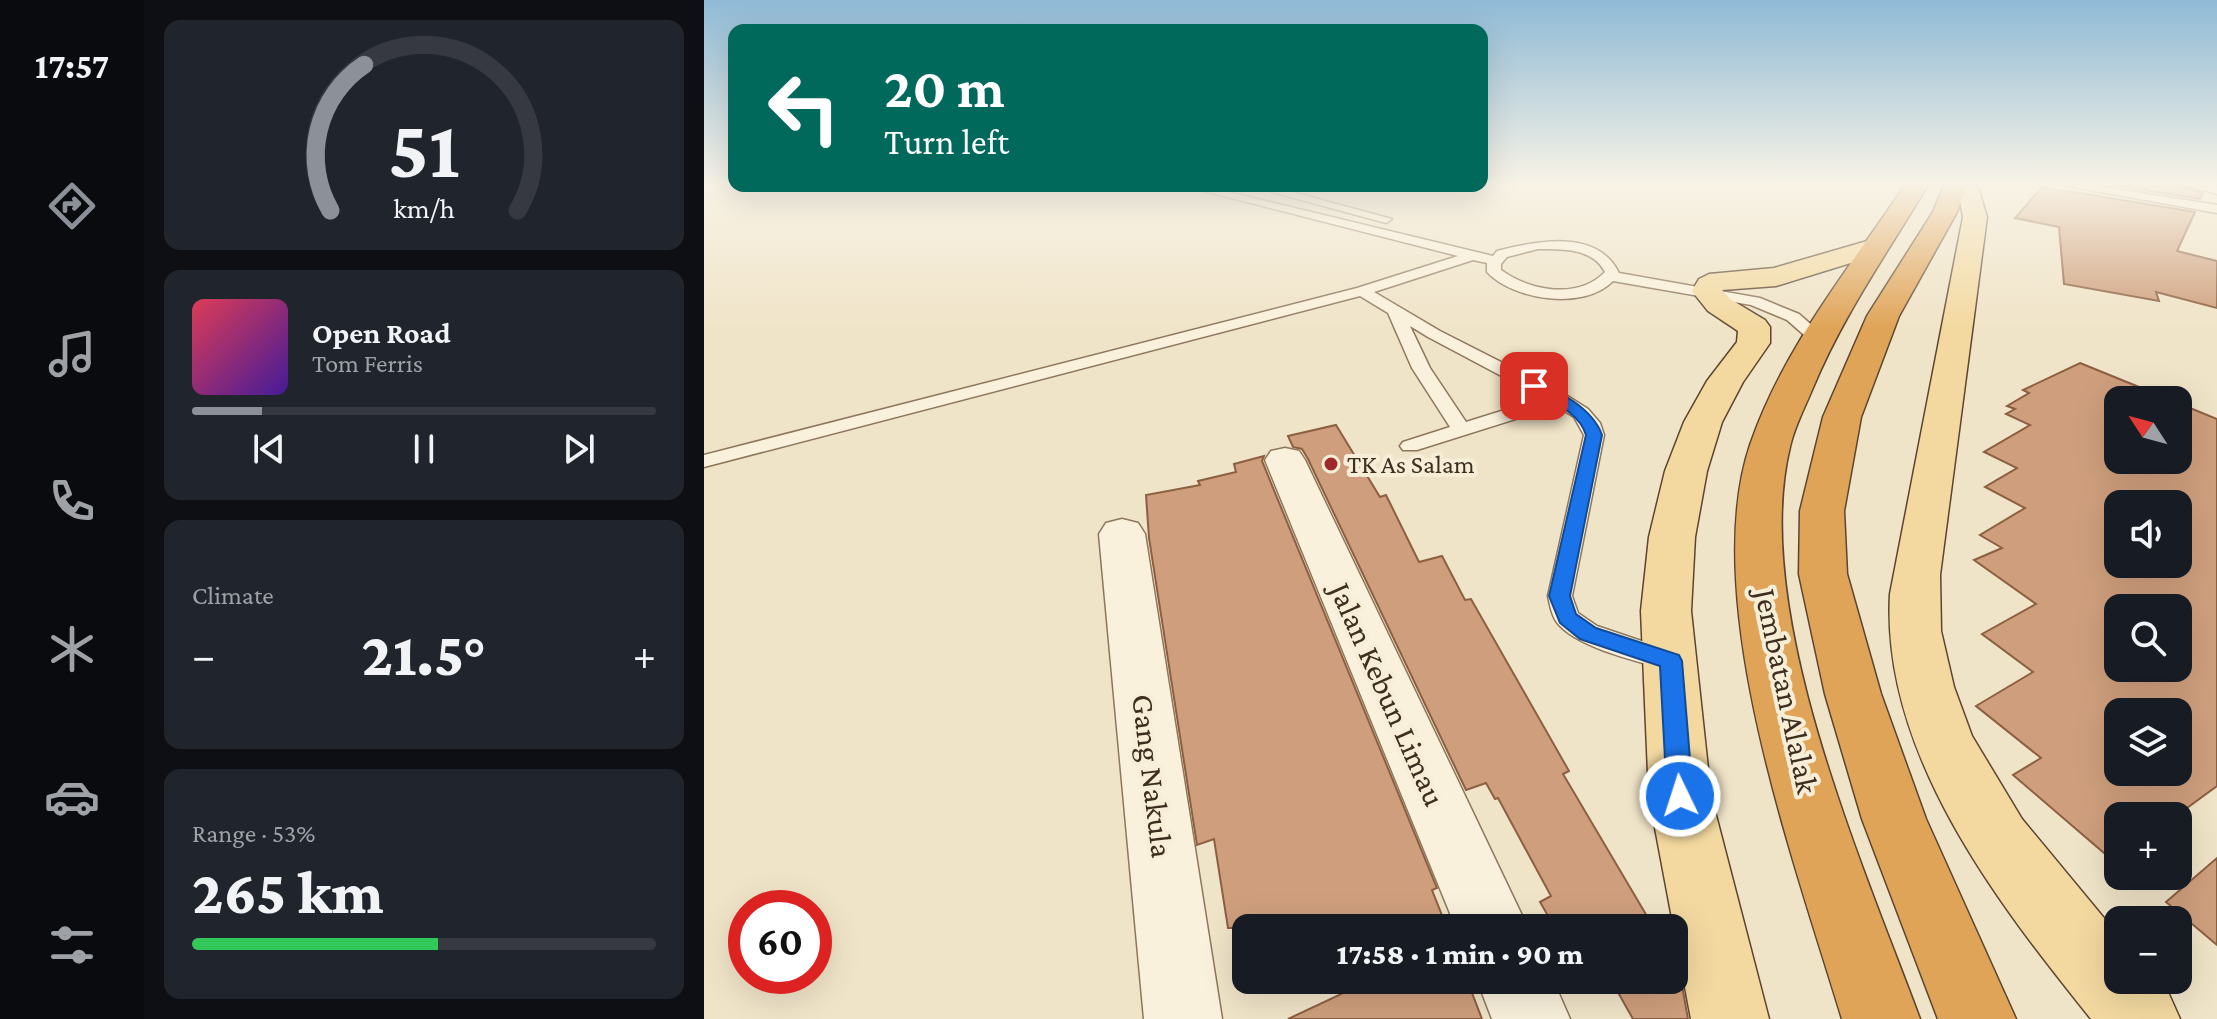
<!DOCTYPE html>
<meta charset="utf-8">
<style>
body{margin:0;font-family:"Crimson Pro",serif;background:#20242c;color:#f1f3f6;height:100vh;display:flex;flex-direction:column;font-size:30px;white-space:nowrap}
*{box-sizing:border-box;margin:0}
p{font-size:26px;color:#9ea1a6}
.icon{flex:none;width:44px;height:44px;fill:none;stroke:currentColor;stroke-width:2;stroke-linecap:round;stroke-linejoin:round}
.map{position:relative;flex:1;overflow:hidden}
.panel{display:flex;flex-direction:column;gap:20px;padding:20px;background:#0d0f14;width:560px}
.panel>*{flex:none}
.banner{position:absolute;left:24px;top:24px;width:760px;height:168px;border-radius:16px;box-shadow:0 8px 32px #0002;background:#00695c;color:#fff;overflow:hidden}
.needle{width:52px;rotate:306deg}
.buttons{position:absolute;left:1400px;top:386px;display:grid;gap:16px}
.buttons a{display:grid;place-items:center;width:88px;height:88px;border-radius:16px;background:#171b24;box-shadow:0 8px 32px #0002;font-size:40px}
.speed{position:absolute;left:24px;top:890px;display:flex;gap:16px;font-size:40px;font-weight:700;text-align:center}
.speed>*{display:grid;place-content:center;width:104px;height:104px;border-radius:50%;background:#171b24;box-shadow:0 8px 32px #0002;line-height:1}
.speed .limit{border:12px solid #d22;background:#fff;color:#111}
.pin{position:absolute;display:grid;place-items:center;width:68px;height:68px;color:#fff;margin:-34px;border-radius:16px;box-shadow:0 4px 12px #0006}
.me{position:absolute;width:88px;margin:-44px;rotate:356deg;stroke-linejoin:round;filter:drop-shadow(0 0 6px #0008)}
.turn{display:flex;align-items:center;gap:28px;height:168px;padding:0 24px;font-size:36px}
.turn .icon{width:104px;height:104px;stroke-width:2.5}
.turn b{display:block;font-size:56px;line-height:68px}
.big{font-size:60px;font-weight:800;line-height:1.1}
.panel .widget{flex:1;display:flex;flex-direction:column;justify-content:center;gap:12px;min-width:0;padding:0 28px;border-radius:16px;background:#20242c}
.panel .dial{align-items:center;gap:0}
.dial svg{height:208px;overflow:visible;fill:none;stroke:#363941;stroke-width:7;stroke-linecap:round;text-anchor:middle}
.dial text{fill:#f1f3f6;stroke:none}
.song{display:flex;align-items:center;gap:24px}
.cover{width:96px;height:96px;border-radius:12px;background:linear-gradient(135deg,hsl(350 70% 55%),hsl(260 70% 35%))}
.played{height:8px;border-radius:4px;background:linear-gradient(90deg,#8c9099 15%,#363941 15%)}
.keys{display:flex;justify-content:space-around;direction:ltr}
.heat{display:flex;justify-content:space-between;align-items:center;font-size:44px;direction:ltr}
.charge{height:12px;border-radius:6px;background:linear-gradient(90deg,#34c759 53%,#363941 0)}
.trip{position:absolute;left:528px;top:914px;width:456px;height:80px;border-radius:16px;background:#171b24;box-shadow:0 8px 32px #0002;font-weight:800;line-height:80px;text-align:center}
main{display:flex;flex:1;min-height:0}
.tabs{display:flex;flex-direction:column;width:144px;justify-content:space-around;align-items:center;background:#090b0e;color:#9ea1a6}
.tabs .icon{width:56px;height:56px}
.tabs .selected{color:#8c9099}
.tabs b{font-size:36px;color:#f1f3f6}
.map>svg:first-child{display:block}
</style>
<main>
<nav class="tabs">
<b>17:57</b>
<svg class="icon selected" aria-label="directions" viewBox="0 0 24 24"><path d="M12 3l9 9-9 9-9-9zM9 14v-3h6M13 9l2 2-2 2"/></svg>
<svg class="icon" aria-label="music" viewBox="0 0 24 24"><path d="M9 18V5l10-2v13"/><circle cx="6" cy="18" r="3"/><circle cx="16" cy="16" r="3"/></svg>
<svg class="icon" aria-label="phone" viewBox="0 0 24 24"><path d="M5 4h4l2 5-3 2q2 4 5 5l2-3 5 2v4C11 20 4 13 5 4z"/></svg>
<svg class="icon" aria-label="climate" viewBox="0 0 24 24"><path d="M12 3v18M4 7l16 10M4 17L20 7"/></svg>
<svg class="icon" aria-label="car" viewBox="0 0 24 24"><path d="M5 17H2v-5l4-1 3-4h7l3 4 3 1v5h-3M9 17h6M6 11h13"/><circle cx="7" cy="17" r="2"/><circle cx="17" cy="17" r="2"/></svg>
<svg class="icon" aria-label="filters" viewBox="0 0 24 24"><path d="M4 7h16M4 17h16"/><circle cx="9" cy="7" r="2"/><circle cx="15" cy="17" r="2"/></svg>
</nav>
<section class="panel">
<div class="widget dial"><svg viewBox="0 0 100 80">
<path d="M14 69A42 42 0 1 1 86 69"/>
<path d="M14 69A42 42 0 0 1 27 13" stroke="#8c9099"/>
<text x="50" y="56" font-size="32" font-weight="700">51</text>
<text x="50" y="72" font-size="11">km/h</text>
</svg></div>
<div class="widget">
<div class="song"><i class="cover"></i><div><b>Open Road</b><p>Tom Ferris</p></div></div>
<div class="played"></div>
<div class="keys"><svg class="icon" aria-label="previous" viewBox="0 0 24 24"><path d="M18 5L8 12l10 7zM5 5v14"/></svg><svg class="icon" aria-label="pause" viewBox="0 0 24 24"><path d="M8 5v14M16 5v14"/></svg><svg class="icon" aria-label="next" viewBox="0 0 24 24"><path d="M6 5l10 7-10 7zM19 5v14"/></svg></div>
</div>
<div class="widget"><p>Climate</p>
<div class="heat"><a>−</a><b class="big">21.5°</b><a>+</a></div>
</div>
<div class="widget"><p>Range · 53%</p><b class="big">265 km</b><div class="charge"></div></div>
</section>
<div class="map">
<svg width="1513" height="1019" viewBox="0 0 1513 1019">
<rect width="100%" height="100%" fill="#f0e4c8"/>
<g fill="#cf9f7d" stroke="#8d5f41" stroke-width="2" fill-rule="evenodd">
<path d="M1409,185h66l24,8 -3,6z"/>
<path d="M1338,187l153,25 -18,39 40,10v47l-61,-16 3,9 -95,-17 -5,-57 -44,-9z"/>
<path d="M1376,363l91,37h-53v60h60v-57l39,16v367l-41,30h-42l-16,-12v61l-105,-90 28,-17 -65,-52 57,-34 -51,-38 54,-30 -62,-44 28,-12 -22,-13 45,-27 -40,-21 32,-19 -33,-16 46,-27 -24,-11 9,-5 -8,-3 22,-13 -6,-3zM1414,504h60v60h-60zM1414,608h60v60h-60zM1414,712h60v60h-60z"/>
<path d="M632,425l44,72 6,-2 33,67 23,-6 23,44 6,-1 98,172 -6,3 91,154h-99l-15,-26 11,-6 -53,-98 -3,1 -9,-16 -20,7 -158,-331 -6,-10 -9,-2 -5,-11z"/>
<path d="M560,456l-2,5 175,427 -5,2 15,38h-219l-14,-89 -17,6 -48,-307 -3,-43 54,-10 -2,-4 38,-9 -2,-8z"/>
<path d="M1513,858v87l-51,-43z"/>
<path d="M970,962l5,7 9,50h-55l-22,-39h63z"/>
<path d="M646,980h117l15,39h-194l64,-30z"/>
</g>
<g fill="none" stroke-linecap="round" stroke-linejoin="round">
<defs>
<g id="lane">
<path d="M1358,185h29l126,20v8z"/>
<path d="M1488,185l25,2v7l-24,-7z"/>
<path d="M480,186h20l289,70 4,-5c39,-10 100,-23 122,22l141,25 39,16 24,21 2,3 -2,3h-12l-24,-21 -36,-15 -138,-24c-29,30 -100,19 -126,-9v-9l-14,-3 -99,32 66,39 126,64 22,14 12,14 4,12 -32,161 6,17 19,13 83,28 3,7 -3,7 -10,3c-31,-10 -89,-22 -111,-46 -7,-7 -9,-20 -11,-29l36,-161 -10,-18 -17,-11 -140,44h-14l-3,-4 3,-4 47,-15 -38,-59 -24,-55 -28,-17 -656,171v-12l653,-167 101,-32zM834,249c24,0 55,-1 67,23 -27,28 -75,19 -104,-2v-6l6,-7zM706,326l18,11 115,61 -77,24 -36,-54z"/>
<path d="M546,186h20l122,33 -6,4z"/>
</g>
<g id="street">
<path d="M581,448l14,3 6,9 223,468h-72l-191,-468 6,-9z"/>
<path d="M418,519l16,4 7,11 77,485h-78l-45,-485 7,-11z"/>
<path d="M773,980h76l17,39h-78z"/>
</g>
<g id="primary">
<path d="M1245,185l29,2 9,30 -47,358 1,56 13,56 18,49 50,83 96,116v45h40l10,12 12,27h-89c-94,-117 -210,-266 -201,-425l73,-377 -4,-22z"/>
<path d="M1170,239l9,2 4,6 -4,6 -107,33 -54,4 8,9 35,21 5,7v16l-27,39 -21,40 -15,49 -12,66 -4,74 20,185 58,223h-78l-42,-223 -8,-185 8,-74 16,-66 19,-49 23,-41 30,-39 1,-11 -30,-20 -16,-20 7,-12 10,-5 65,-6z"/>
</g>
<g id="highway">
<path d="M1201,185h23c-42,70 -85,130 -116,205 -8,19 -18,38 -22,57 -40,163 73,418 130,572h-78c-46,-153 -144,-419 -92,-574 33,-97 99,-176 155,-260z"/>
<path d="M1240,185h23l-10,27 -58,104 -38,101 -17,94 3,63 34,120 45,125 90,200h-78l-76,-200 -37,-125 -26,-120 1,-63 23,-94 44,-101 66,-104z"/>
</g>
</defs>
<use href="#lane" stroke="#8d765c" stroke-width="3"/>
<use href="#street" stroke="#8d765c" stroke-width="3"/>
<use href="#primary" stroke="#5b4430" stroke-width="3"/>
<use href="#highway" stroke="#5b4430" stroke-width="3"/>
<use href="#lane" fill="#faf1dc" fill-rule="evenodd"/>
<use href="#street" fill="#faf1dc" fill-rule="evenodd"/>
<use href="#primary" fill="#f3d9a0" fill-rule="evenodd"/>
<use href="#highway" fill="#e0a458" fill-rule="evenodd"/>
</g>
<linearGradient id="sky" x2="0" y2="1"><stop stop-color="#8fbad6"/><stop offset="0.56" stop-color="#f8f3e6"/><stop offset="1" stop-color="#f8f3e6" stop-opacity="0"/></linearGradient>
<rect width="1513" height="328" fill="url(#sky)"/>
<path fill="#1a73e8" stroke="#114b97" stroke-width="2" d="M830,382c25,8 59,27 68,53l-32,161 6,18 20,14 83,27 3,6 11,135 -4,8 -9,4 -9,-4 -4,-8 -7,-130 -80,-27 -20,-16 -11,-27 37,-161c-7,-24 -37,-34 -57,-46v-6z"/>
<circle fill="#9e2a2b" stroke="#f7eed8" stroke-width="3" cx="627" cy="464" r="8"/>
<g text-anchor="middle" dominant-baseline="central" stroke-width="8" stroke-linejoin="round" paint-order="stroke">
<g font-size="26" fill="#3d2e20" stroke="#f7eed8" text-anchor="start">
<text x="643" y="464">TK As Salam</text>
</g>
<g font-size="32" fill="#3d2e20" stroke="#f7eed8">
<text transform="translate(1083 691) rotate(78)">Jembatan Alalak</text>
<text transform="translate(684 694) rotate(66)">Jalan Kebun Limau</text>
<text transform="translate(449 776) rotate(83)">Gang Nakula</text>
</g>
</g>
</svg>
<div class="buttons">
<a><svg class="needle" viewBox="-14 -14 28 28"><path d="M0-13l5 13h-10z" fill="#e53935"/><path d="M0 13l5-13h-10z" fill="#9ea1a6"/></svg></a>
<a><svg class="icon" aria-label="sound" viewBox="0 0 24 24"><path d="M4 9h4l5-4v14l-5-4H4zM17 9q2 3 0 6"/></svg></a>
<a><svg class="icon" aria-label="search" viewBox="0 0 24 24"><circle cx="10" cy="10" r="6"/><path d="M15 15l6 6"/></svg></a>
<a><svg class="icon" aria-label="layers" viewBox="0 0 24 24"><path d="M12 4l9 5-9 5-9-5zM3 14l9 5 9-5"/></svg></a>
<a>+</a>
<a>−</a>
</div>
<div class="speed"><div class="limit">60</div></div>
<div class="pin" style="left:830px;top:386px;background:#d93025"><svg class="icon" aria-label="arrive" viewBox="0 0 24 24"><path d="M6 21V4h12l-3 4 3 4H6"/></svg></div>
<svg class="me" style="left:976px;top:796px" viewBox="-20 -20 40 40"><circle r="17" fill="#1a73e8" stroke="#fff" stroke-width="3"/><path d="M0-11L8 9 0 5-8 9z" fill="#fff"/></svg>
<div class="trip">17:58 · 1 min · 90 m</div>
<div class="banner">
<div class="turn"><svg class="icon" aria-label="left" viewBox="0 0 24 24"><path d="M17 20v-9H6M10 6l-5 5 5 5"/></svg><div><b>20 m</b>Turn left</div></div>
</div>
</div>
</main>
